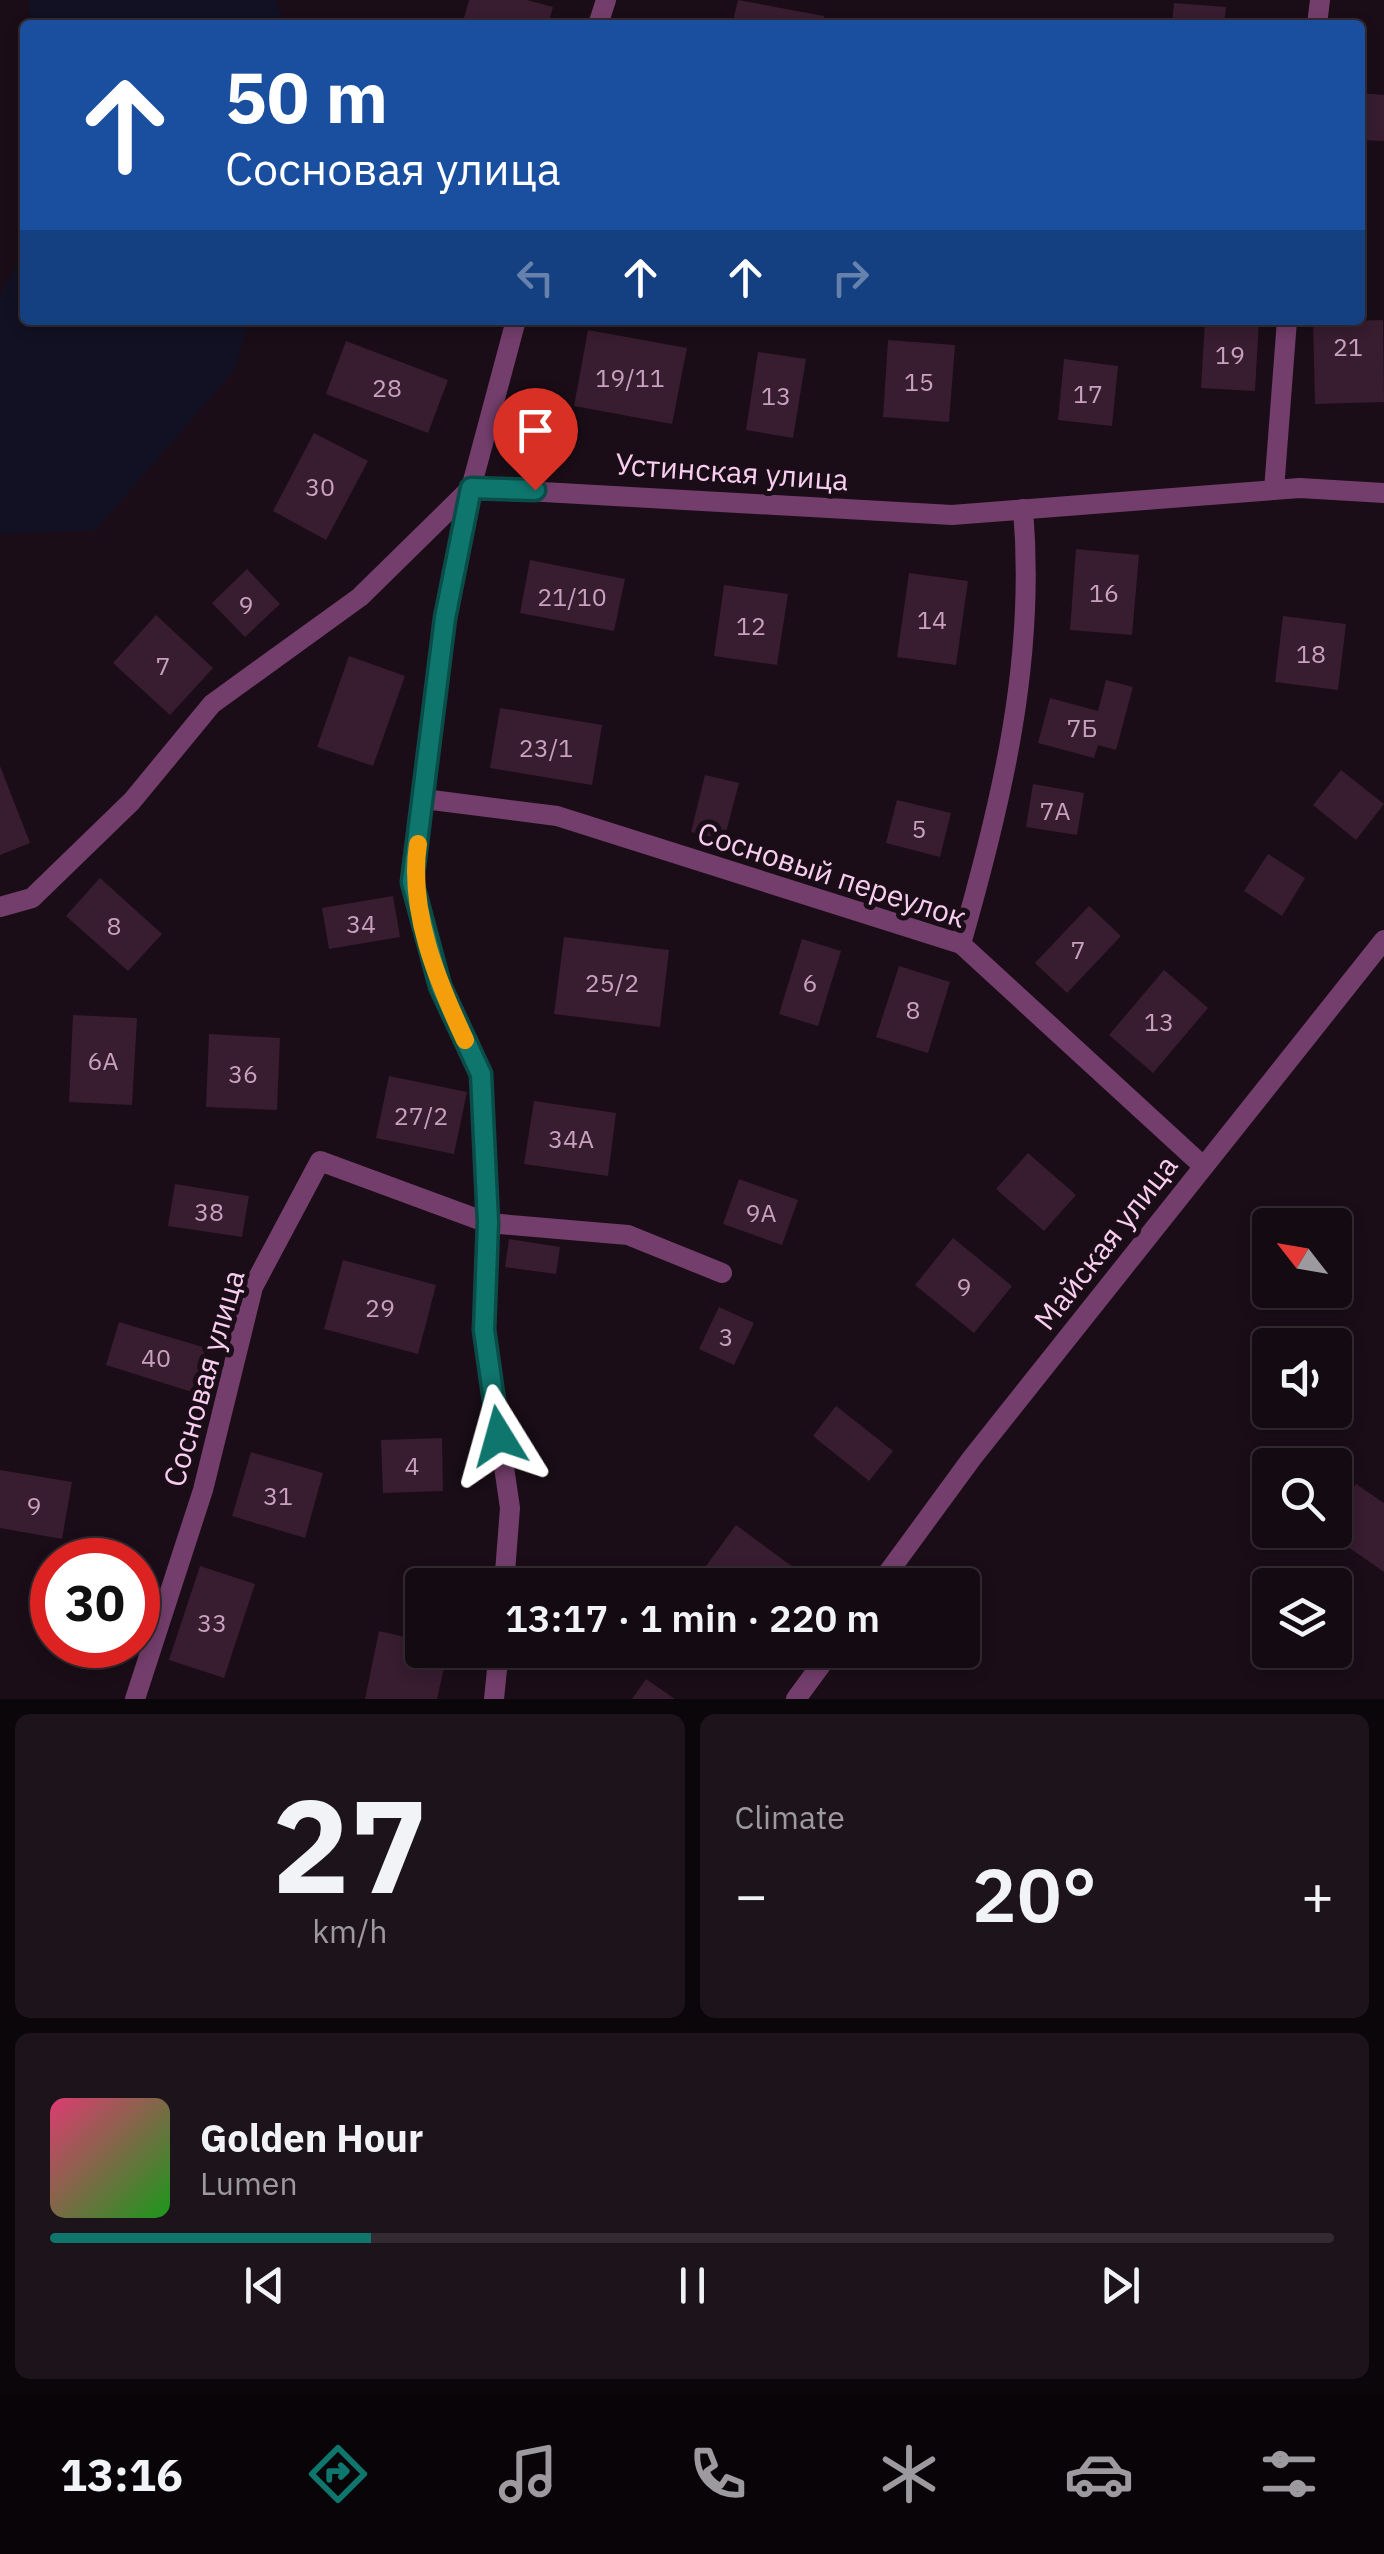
<!DOCTYPE html>
<meta charset="utf-8">
<style>
body{margin:0;font-family:"IBM Plex Sans",sans-serif;background:#1d131a;color:#f1f3f6;height:100vh;display:flex;flex-direction:column;font-size:38px;white-space:nowrap}
*{box-sizing:border-box;margin:0}
p{font-size:32px;color:#9d9a9f}
.icon{flex:none;width:55px;height:55px;fill:none;stroke:currentColor;stroke-width:2;stroke-linecap:round;stroke-linejoin:round}
.map{position:relative;height:1699px;overflow:hidden}
.sheet{display:flex;flex-direction:column;gap:15px;padding:15px;background:#0b0609;flex:1}
.sheet>*{flex:none}
.guide{position:absolute;left:20px;top:20px;width:1345px;height:305px;border-radius:10px;box-shadow:0 5px 15px #0003,0 0 0 2px #332b31;background:#1a4fa0;color:#fff;overflow:hidden}
.needle{width:65px;rotate:301deg}
.controls{position:absolute;left:1252px;top:1208px;display:grid;gap:20px}
.controls a{display:grid;place-items:center;width:100px;height:100px;border-radius:10px;background:#140a11;box-shadow:0 5px 15px #0003,0 0 0 2px #332b31;font-size:50px}
.speed{position:absolute;left:30px;top:1538px;display:flex;gap:20px;font-size:50px;font-weight:700;text-align:center}
.speed>*{display:grid;place-content:center;width:130px;height:130px;border-radius:50%;background:#140a11;box-shadow:0 5px 15px #0003,0 0 0 2px #332b31;line-height:1}
.speed .limit{border:15px solid #d22;background:#fff;color:#111}
.pin{position:absolute;display:grid;place-items:center;width:85px;height:85px;color:#fff;margin:-102px -42px;border-radius:50% 50% 50% 0;rotate:-45deg;box-shadow:0 0 10px #0007}
.pin .icon{rotate:45deg}
.me{position:absolute;width:110px;margin:-55px;rotate:352deg;stroke-linejoin:round;filter:drop-shadow(0 0 8px #0008)}
.turn{display:flex;align-items:center;gap:35px;height:210px;padding:0 40px;font-size:45px}
.turn .icon{width:130px;height:130px;stroke-width:2.5}
.turn b{display:block;font-size:70px;line-height:85px}
.lanes{display:flex;align-items:center;height:95px;padding:0 40px;background:#0003;justify-content:center;gap:50px;direction:ltr}
.lanes .off{opacity:.35}
.big{font-size:75px;font-weight:600;line-height:1.1}
.sheet .widget{flex:1;display:flex;flex-direction:column;justify-content:center;gap:15px;min-width:0;padding:0 35px;border-radius:15px;background:#1d131a}
.sheet .dial{align-items:center;gap:0}
.dial b{font-size:130px;line-height:1}
.song{display:flex;align-items:center;gap:30px}
.cover{width:120px;height:120px;border-radius:15px;background:linear-gradient(135deg,hsl(340 70% 55%),hsl(120 70% 35%))}
.played{height:10px;border-radius:5px;background:linear-gradient(90deg,#0f766e 25%,#332b31 25%)}
.keys{display:flex;justify-content:space-around;direction:ltr}
.heat{display:flex;justify-content:space-between;align-items:center;font-size:55px;direction:ltr}
.sheet .tiles{flex:1;display:grid;gap:15px;grid-template-columns:1fr 1fr}
.widget:last-child{grid-column:span 2}
.trip{position:absolute;left:405px;top:1568px;width:575px;height:100px;border-radius:10px;background:#140a11;box-shadow:0 5px 15px #0003,0 0 0 2px #332b31;font-weight:600;line-height:100px;text-align:center}
.dock{display:flex;height:160px;justify-content:space-around;align-items:center;background:#080407;color:#9d9a9f}
.dock .icon{width:70px;height:70px}
.dock .on{color:#0f766e}
.dock b{font-size:45px;color:#f1f3f6}
.map>svg:first-child{display:block}
</style>
<div class="map">
<svg width="1384" height="1699" viewBox="0 0 1384 1699">
<rect width="100%" height="100%" fill="#1a0d17"/>
<g fill="#121123">
<path d="M29,0h247l8,25h-254z"/>
<path d="M25,250v70h224l-14,49 -139,161 -96,4v-240z"/>
</g>
<g fill="#381c30">
<path d="M469,0h58l26,7 -5,18h-86z"/>
<path d="M738,0l86,16 -2,9h-90z"/>
<path d="M1174,3l52,4 -2,18h-52z"/>
<path d="M1360,93l24,2v46l-24,-1z"/>
<path d="M1205,320h54l-4,71 -54,-3z"/>
<path d="M1383,320l1,82 -69,2 -2,-82z"/>
<path d="M588,330l99,18 -15,76 -98,-18z"/>
<path d="M888,340l67,5 -6,77 -66,-5z"/>
<path d="M346,341l102,39 -20,53 -102,-39z"/>
<path d="M758,352l48,7 -13,79 -47,-8z"/>
<path d="M1064,359l54,7 -6,60 -54,-6z"/>
<path d="M314,433l54,28 -42,79 -53,-29z"/>
<path d="M1076,549l63,6 -7,80 -62,-5z"/>
<path d="M530,560l95,19 -11,52 -94,-18z"/>
<path d="M247,569l33,35 -35,33 -33,-34z"/>
<path d="M909,573l59,8 -12,84 -59,-8z"/>
<path d="M724,585l64,9 -11,71 -63,-9z"/>
<path d="M156,615l57,53 -43,47 -57,-52z"/>
<path d="M1283,616l63,8 -8,66 -63,-8z"/>
<path d="M349,656l56,20 -32,90 -56,-19z"/>
<path d="M1106,680l27,7 -17,63 -18,-5 -4,13 -56,-15 12,-45 48,13z"/>
<path d="M500,708l102,17 -10,60 -102,-17z"/>
<path d="M0,766l30,77 -30,12z"/>
<path d="M1341,770l43,34 -28,36 -43,-35z"/>
<path d="M705,775l34,8 -15,57 -33,-8z"/>
<path d="M1033,784l51,9 -7,42 -51,-8z"/>
<path d="M897,800l54,13 -11,44 -54,-14z"/>
<path d="M1268,854l37,24 -23,38 -38,-25z"/>
<path d="M100,878l62,56 -34,37 -62,-55z"/>
<path d="M393,896l7,41 -71,12 -7,-41z"/>
<path d="M1089,906l32,30 -54,57 -32,-30z"/>
<path d="M564,937l105,13 -9,77 -106,-13z"/>
<path d="M802,939l39,12 -23,75 -39,-12z"/>
<path d="M899,966l51,16 -22,71 -52,-16z"/>
<path d="M1164,970l44,38 -55,65 -44,-38z"/>
<path d="M73,1015l64,3 -5,87 -63,-3z"/>
<path d="M209,1034l71,4 -3,72 -71,-3z"/>
<path d="M389,1076l78,16 -13,62 -78,-16z"/>
<path d="M534,1101l82,12 -8,63 -84,-12z"/>
<path d="M1028,1153l48,42 -32,36 -48,-42z"/>
<path d="M739,1179l59,21 -16,45 -59,-21z"/>
<path d="M175,1184l74,12 -7,41 -74,-11z"/>
<path d="M953,1238l59,48 -38,47 -59,-48z"/>
<path d="M509,1239l51,8 -4,27 -51,-7z"/>
<path d="M343,1260l93,25 -18,69 -94,-25z"/>
<path d="M719,1307l35,16 -20,42 -35,-16z"/>
<path d="M119,1322l87,26 -14,44 -86,-27z"/>
<path d="M836,1406l57,45 -24,30 -56,-45z"/>
<path d="M442,1438l1,53 -60,2 -2,-53z"/>
<path d="M251,1452l72,21 -18,65 -73,-22z"/>
<path d="M0,1470l72,12 -10,57 -62,-11z"/>
<path d="M1356,1484l28,19v69l-60,-42h11v-16z"/>
<path d="M736,1525l61,45 -11,15h-72l-14,-11z"/>
<path d="M200,1566l55,18 -31,94 -55,-18z"/>
<path d="M379,1631l43,10v9h26l-11,49h-72z"/>
<path d="M646,1679l29,20h-43z"/>
</g>
<g fill="none" stroke-linecap="round" stroke-linejoin="round">
<g stroke="#733e6c" stroke-width="20">
<path d="M598,25l8,-25"/>
<path d="M1317,25l3,-25"/>
<path d="M1274,490l13,-170"/>
<path d="M424,799l133,17 404,128 242,222"/>
<path d="M0,907l32,-9 100,-97 80,-97 148,-107 111,-109 481,27 348,-27 84,5"/>
<path d="M961,944c41,-143 75,-285 62,-435"/>
<path d="M504,1585l6,-77 -26,-179 4,-106 140,12 94,38"/>
<path d="M135,1699l68,-209 50,-203 67,-126 168,62 -7,-149 -41,-88 -28,-104 33,-265 26,-129 45,-168"/>
<path d="M494,1699l5,-49"/>
</g>
<g stroke="#733e6c" stroke-width="20">
<path d="M879,1585l93,-127 412,-518"/>
<path d="M796,1699l36,-49"/>
</g>
</g>
<g fill="none" stroke-linecap="round" stroke-linejoin="round">
<defs>
<path id="route" d="M499,1436l-15,-106 4,-107 -7,-149 -41,-88 -28,-104 33,-264 26,-130 64,2"/>
</defs>
<use href="#route" stroke="#0a4d48" stroke-width="25"/>
<use href="#route" stroke="#0f766e" stroke-width="18"/>
<path stroke="#f59e0b" stroke-width="18" d="M418,844c-10,67 19,136 47,196"/>
</g>
<g text-anchor="middle" dominant-baseline="central" stroke-width="10" stroke-linejoin="round" paint-order="stroke">
<g font-size="25" fill="#c8a1bf">
<text x="1348" y="346">21</text>
<text x="1230" y="354">19</text>
<text x="630" y="377">19/11</text>
<text x="919" y="381">15</text>
<text x="387" y="387">28</text>
<text x="1088" y="393">17</text>
<text x="776" y="395">13</text>
<text x="320" y="486">30</text>
<text x="1104" y="592">16</text>
<text x="572" y="596">21/10</text>
<text x="246" y="604">9</text>
<text x="932" y="619">14</text>
<text x="751" y="625">12</text>
<text x="1311" y="653">18</text>
<text x="163" y="665">7</text>
<text x="1082" y="727">7Б</text>
<text x="546" y="747">23/1</text>
<text x="1055" y="810">7А</text>
<text x="919" y="828">5</text>
<text x="361" y="923">34</text>
<text x="114" y="925">8</text>
<text x="1078" y="949">7</text>
<text x="612" y="982">25/2</text>
<text x="810" y="982">6</text>
<text x="913" y="1009">8</text>
<text x="1159" y="1021">13</text>
<text x="103" y="1060">6А</text>
<text x="243" y="1073">36</text>
<text x="421" y="1115">27/2</text>
<text x="571" y="1138">34А</text>
<text x="209" y="1211">38</text>
<text x="761" y="1212">9А</text>
<text x="964" y="1286">9</text>
<text x="380" y="1307">29</text>
<text x="726" y="1336">3</text>
<text x="156" y="1357">40</text>
<text x="412" y="1465">4</text>
<text x="278" y="1495">31</text>
<text x="34" y="1505">9</text>
<text x="212" y="1622">33</text>
</g>
<g font-size="30" fill="#f8cdef" stroke="#1a0d17">
<text transform="translate(732 471) rotate(4)">Устинская улица</text>
<text transform="translate(832 874) rotate(18)">Сосновый переулок</text>
<text transform="translate(1105 1242) rotate(-52)">Майская улица</text>
<text transform="translate(203 1378) rotate(-74)">Сосновая улица</text>
</g>
</g>
</svg>
<div class="controls">
<a><svg class="needle" viewBox="-14 -14 28 28"><path d="M0-13l5 13h-10z" fill="#e53935"/><path d="M0 13l5-13h-10z" fill="#9d9a9f"/></svg></a>
<a><svg class="icon" aria-label="sound" viewBox="0 0 24 24"><path d="M4 9h4l5-4v14l-5-4H4zM17 9q2 3 0 6"/></svg></a>
<a><svg class="icon" aria-label="search" viewBox="0 0 24 24"><circle cx="10" cy="10" r="6"/><path d="M15 15l6 6"/></svg></a>
<a><svg class="icon" aria-label="layers" viewBox="0 0 24 24"><path d="M12 4l9 5-9 5-9-5zM3 14l9 5 9-5"/></svg></a>
</div>
<div class="speed"><div class="limit">30</div></div>
<div class="pin" style="left:535px;top:490px;background:#d93025"><svg class="icon" aria-label="arrive" viewBox="0 0 24 24"><path d="M6 21V4h12l-3 4 3 4H6"/></svg></div>
<svg class="me" style="left:499px;top:1436px" viewBox="-20 -20 40 40"><path d="M0-17L14 15 0 8-14 15z" fill="#0f766e" stroke="#fff" stroke-width="4"/></svg>
<div class="trip">13:17 · 1 min · 220 m</div>
<div class="guide">
<div class="turn"><svg class="icon" aria-label="ahead" viewBox="0 0 24 24"><path d="M12 20V5M6 11l6-6 6 6"/></svg><div><b>50 m</b>Сосновая улица</div></div>
<div class="lanes"><svg class="icon off" aria-label="left" viewBox="0 0 24 24"><path d="M17 20v-9H6M10 6l-5 5 5 5"/></svg><svg class="icon" aria-label="ahead" viewBox="0 0 24 24"><path d="M12 20V5M6 11l6-6 6 6"/></svg><svg class="icon" aria-label="ahead" viewBox="0 0 24 24"><path d="M12 20V5M6 11l6-6 6 6"/></svg><svg class="icon off" aria-label="right" viewBox="0 0 24 24"><path d="M7 20v-9h11M14 6l5 5-5 5"/></svg></div>
</div>
</div>
<section class="sheet">
<div class="tiles">
<div class="widget dial"><b>27</b><p>km/h</p></div>
<div class="widget"><p>Climate</p>
<div class="heat"><a>−</a><b class="big">20°</b><a>+</a></div>
</div>
<div class="widget">
<div class="song"><i class="cover"></i><div><b>Golden Hour</b><p>Lumen</p></div></div>
<div class="played"></div>
<div class="keys"><svg class="icon" aria-label="previous" viewBox="0 0 24 24"><path d="M18 5L8 12l10 7zM5 5v14"/></svg><svg class="icon" aria-label="pause" viewBox="0 0 24 24"><path d="M8 5v14M16 5v14"/></svg><svg class="icon" aria-label="next" viewBox="0 0 24 24"><path d="M6 5l10 7-10 7zM19 5v14"/></svg></div>
</div>
</div>
</section>
<nav class="dock">
<b>13:16</b>
<svg class="icon on" aria-label="directions" viewBox="0 0 24 24"><path d="M12 3l9 9-9 9-9-9zM9 14v-3h6M13 9l2 2-2 2"/></svg>
<svg class="icon" aria-label="music" viewBox="0 0 24 24"><path d="M9 18V5l10-2v13"/><circle cx="6" cy="18" r="3"/><circle cx="16" cy="16" r="3"/></svg>
<svg class="icon" aria-label="phone" viewBox="0 0 24 24"><path d="M5 4h4l2 5-3 2q2 4 5 5l2-3 5 2v4C11 20 4 13 5 4z"/></svg>
<svg class="icon" aria-label="climate" viewBox="0 0 24 24"><path d="M12 3v18M4 7l16 10M4 17L20 7"/></svg>
<svg class="icon" aria-label="car" viewBox="0 0 24 24"><path d="M5 17H2v-5l4-1 3-4h7l3 4 3 1v5h-3M9 17h6M6 11h13"/><circle cx="7" cy="17" r="2"/><circle cx="17" cy="17" r="2"/></svg>
<svg class="icon" aria-label="filters" viewBox="0 0 24 24"><path d="M4 7h16M4 17h16"/><circle cx="9" cy="7" r="2"/><circle cx="15" cy="17" r="2"/></svg>
</nav>
